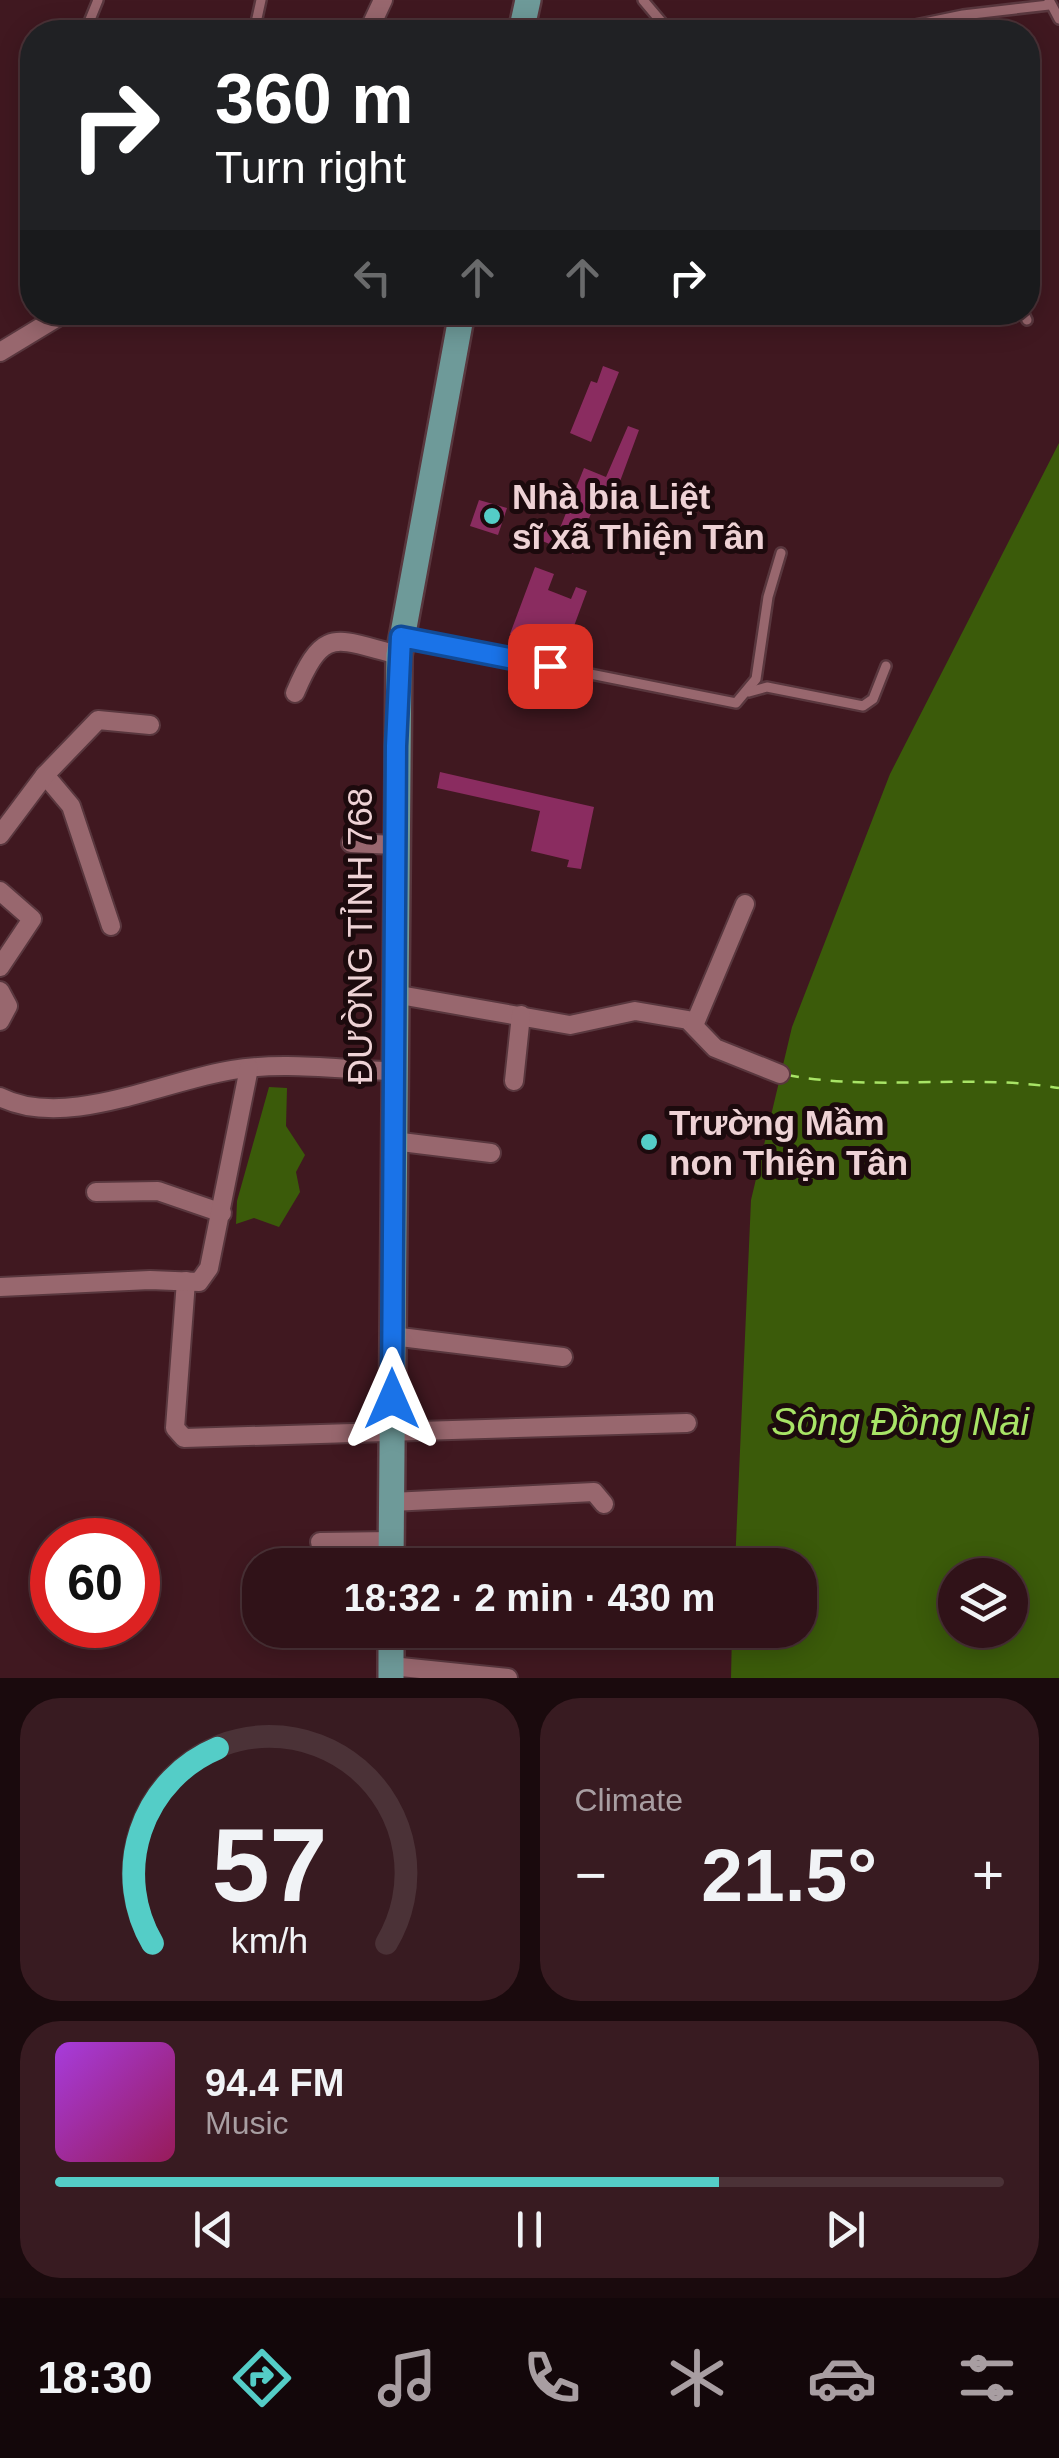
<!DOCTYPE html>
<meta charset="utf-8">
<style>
body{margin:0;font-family:Helvetica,sans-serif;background:#381b21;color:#f1f3f6;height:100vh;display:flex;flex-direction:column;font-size:38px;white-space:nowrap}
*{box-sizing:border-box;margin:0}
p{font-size:32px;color:#a89ea2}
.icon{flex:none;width:55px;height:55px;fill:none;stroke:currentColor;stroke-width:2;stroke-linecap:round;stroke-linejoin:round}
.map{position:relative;height:1678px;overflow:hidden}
.details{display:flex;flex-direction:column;gap:20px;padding:20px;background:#1a0a0d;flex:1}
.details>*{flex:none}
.hud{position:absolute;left:20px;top:20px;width:1020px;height:305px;border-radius:40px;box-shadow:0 5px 25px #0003,0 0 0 2px #4b3237;background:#202124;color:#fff;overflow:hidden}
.fabs{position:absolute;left:938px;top:1558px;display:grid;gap:20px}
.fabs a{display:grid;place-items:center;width:90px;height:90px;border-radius:50%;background:#301218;box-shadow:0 5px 25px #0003,0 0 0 2px #4b3237;font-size:50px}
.speed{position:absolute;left:30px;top:1518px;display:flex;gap:20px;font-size:50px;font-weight:700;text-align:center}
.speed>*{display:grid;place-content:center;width:130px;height:130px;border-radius:50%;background:#301218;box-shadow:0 5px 25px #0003,0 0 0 2px #4b3237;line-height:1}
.speed .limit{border:15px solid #d22;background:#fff;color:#111}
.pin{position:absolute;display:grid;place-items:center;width:85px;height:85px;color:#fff;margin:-42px;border-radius:20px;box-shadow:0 5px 15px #0006}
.me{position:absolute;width:110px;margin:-55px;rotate:0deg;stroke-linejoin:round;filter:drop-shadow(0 0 8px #0008)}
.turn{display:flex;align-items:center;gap:35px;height:210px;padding:0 30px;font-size:45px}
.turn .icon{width:130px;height:130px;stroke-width:2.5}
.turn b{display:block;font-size:70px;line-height:85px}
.lanes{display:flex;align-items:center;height:95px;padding:0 30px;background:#0003;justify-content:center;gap:50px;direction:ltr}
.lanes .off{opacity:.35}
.big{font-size:75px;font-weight:600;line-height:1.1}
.details .tile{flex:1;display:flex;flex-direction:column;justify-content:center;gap:15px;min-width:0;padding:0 35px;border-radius:40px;background:#381b21}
.details .dial{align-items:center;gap:0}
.dial svg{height:260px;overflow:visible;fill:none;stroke:#4b3237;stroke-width:7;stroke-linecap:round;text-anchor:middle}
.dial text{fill:#f1f3f6;stroke:none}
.song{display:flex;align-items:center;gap:30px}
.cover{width:120px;height:120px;border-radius:15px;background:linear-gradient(135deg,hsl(280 70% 55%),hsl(330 70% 35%))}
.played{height:10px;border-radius:5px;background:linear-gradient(90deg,#54cdc7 70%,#4b3237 70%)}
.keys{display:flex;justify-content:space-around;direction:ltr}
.heat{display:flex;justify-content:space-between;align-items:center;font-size:55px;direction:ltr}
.details .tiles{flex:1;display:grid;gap:20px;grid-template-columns:1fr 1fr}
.tile:last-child{grid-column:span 2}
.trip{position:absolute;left:242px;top:1548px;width:575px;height:100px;border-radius:40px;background:#301218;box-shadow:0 5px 25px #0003,0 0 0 2px #4b3237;font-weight:600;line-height:100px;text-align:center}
.tabs{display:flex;height:160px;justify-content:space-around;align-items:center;background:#13070a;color:#a89ea2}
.tabs .icon{width:70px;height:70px}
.tabs .selected{color:#54cdc7}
.tabs b{font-size:45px;color:#f1f3f6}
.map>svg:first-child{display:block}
</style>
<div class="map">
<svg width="1059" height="1678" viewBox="0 0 1059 1678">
<rect width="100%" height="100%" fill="#401820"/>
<g fill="#3b5b0a" fill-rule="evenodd">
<path d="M1059,443v1235h-328l1,-48h68v-65h-65l16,-365 41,-173 98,-253zM955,1575h55v55h-55z"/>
<path d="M269,1087l18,1 -1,38 19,29 -9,17 4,20 -21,35 -25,-9 -18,6 1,-23z"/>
</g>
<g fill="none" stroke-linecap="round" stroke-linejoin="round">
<path stroke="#a8e466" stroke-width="2.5" stroke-dasharray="12 10" stroke-linecap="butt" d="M787,1075c91,17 181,-2 272,13"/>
</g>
<g fill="#8a2c60">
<path d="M603,366l16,6 -28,70 -21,-9 21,-52 6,2z"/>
<path d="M628,426l11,4 -27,73 -14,-5 -25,56 -33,-14 5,-12 13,5 26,-65 22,9z"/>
<path d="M479,500l28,8 -9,27 -28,-9z"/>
<path d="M535,567l19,7 -6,16 23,9 5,-12 11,4 -23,62 -11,-4 5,-15 -23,-9 -6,16 -19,-7z"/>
<path d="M440,772l154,35 -13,62 -14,-2 2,-7 -38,-9 9,-40 -103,-23z"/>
</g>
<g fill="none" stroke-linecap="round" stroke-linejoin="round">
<defs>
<g id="service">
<path d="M643,0l27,32"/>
<path d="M1049,0l10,19"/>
<path d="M85,32l13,-32"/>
<path d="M254,32l7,-32"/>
<path d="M881,32l82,-17 86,-10"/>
<path d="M1023,312l4,8"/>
<path d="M404,637l332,66 20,-24 12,-82 13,-44"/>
<path d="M749,692l18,-5 96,19 10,-7 13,-33"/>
</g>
<g id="minor">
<path d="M368,32l15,-32"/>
<path d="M0,352l66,-40"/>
<path d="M295,693c29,-68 39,-54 104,-38"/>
<path d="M45,775l26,31 40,120"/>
<path d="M0,835l45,-60 53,-55 52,5"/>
<path d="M351,843l44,2"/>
<path d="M0,891l32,28 -32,48"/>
<path d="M0,991l8,15 -8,15"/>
<path d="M394,994l176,31 65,-14 53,9 27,28 65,26"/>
<path d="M695,1023l50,-119"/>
<path d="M514,1081l7,-66"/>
<path d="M0,1097c65,33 163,-16 232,-27 52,-9 109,0 161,1"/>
<path d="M393,1141l98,12"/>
<path d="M96,1192l62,-1 64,22"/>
<path d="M186,1281l-11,147 9,10 503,-15"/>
<path d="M0,1287l150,-7 49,2 10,-14 40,-200"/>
<path d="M392,1336l171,21"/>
<path d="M391,1502l203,-10 10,12"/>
<path d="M320,1542l71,-1"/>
<path d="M391,1564l75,1"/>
<path d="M391,1666l117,12"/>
</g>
<g id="primary">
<path d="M521,32l7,-32"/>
<path d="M391,1565l8,-910 63,-343"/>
<path d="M391,1678v-48"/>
</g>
</defs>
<use href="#service" stroke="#59373e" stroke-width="14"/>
<use href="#minor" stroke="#59373e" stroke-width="22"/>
<use href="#primary" stroke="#59373e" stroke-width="30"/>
<use href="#service" stroke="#98676e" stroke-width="9"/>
<use href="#minor" stroke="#98676e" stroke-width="18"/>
<use href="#primary" stroke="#6e9a99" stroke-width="25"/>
</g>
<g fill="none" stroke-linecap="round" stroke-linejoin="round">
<defs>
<path id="route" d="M392,1399l4,-653 5,-109 149,29"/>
</defs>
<use href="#route" stroke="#114b97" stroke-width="25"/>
<use href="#route" stroke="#1a73e8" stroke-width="18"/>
</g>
<g fill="#54cdc7" stroke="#1c0a0d" stroke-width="4">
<circle cx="492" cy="516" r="10"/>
<circle cx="649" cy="1142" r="10"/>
</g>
<g text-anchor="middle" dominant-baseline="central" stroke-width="10" stroke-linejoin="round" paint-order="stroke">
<g font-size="35" font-weight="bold" fill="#eed2d5" stroke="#1c0a0d" text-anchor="start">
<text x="512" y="496">Nhà bia Liệt<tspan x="512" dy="40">sĩ xã Thiện Tân</tspan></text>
<text x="669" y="1122">Trường Mầm<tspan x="669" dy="40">non Thiện Tân</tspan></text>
</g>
<g font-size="35" fill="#eed2d5" stroke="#1c0a0d">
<text transform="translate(359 936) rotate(-90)">ĐƯỜNG TỈNH 768</text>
</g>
<g font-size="38" font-style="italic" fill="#a8e466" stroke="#1c0a0d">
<text x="900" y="1422">Sông Đồng Nai</text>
</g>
</g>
</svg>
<div class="fabs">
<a><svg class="icon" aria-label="layers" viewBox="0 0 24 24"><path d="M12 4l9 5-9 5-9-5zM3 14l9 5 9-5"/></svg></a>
</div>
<div class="speed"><div class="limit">60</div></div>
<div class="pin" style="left:550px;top:666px;background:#d93025"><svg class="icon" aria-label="arrive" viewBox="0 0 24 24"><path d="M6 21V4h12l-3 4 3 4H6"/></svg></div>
<svg class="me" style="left:392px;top:1399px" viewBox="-20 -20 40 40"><path d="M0-17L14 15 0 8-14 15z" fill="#1a73e8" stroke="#fff" stroke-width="4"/></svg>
<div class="trip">18:32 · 2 min · 430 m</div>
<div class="hud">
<div class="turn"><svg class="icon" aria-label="right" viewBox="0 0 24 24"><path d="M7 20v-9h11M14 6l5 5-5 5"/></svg><div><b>360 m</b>Turn right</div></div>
<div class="lanes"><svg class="icon off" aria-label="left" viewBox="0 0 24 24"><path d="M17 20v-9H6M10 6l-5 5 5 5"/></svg><svg class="icon off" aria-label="ahead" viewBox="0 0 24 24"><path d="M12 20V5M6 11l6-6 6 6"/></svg><svg class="icon off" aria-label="ahead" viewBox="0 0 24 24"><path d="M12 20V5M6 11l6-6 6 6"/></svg><svg class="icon" aria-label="right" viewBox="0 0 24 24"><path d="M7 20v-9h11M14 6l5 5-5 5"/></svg></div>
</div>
</div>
<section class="details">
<div class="tiles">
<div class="tile dial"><svg viewBox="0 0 100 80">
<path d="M14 69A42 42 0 1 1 86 69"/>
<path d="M14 69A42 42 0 0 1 34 9" stroke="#54cdc7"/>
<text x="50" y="56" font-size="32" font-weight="700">57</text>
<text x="50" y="72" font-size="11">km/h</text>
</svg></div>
<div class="tile"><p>Climate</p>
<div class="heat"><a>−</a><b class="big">21.5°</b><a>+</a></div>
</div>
<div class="tile">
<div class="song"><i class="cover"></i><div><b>94.4 FM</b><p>Music</p></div></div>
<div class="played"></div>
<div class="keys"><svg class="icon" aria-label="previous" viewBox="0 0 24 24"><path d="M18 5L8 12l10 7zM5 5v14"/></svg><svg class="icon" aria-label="pause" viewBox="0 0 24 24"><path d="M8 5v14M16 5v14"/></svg><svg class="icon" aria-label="next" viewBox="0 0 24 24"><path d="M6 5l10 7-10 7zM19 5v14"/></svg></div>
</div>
</div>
</section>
<nav class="tabs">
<b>18:30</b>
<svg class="icon selected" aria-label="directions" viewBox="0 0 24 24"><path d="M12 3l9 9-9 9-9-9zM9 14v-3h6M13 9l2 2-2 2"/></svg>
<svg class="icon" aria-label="music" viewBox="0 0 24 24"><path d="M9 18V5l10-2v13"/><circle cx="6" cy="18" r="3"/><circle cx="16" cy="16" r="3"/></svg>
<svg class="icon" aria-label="phone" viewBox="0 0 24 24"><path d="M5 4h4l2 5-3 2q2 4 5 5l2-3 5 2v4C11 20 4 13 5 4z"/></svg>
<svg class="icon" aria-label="climate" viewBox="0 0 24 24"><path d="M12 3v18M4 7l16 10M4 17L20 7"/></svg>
<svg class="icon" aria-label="car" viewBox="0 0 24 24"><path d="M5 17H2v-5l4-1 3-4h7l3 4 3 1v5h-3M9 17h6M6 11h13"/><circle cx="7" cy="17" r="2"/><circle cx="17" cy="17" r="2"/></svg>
<svg class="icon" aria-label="filters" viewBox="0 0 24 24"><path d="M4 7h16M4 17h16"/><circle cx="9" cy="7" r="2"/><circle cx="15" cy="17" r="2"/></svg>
</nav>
